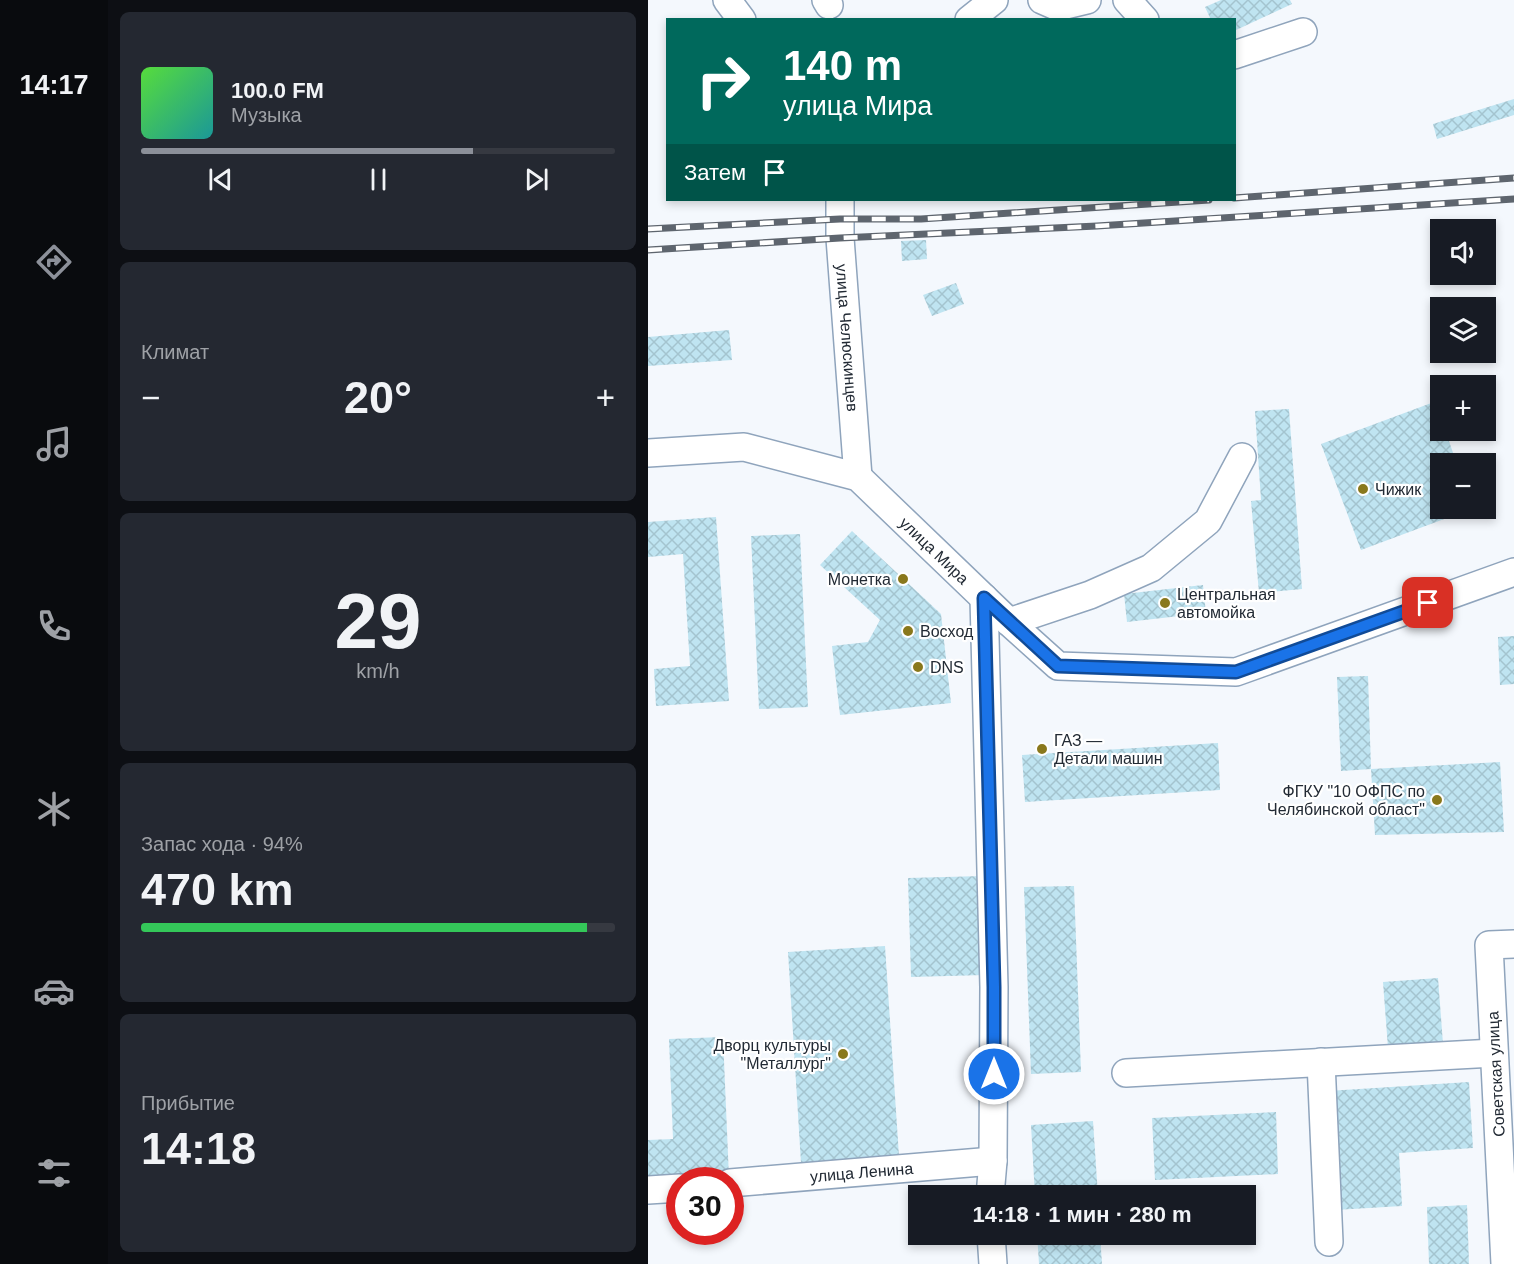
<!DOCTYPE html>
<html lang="ru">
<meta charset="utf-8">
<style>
body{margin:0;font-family:Arial,sans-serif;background:#242831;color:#f1f3f6;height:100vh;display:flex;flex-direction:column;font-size:22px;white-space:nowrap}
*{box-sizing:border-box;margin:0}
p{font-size:20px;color:#9ea1a6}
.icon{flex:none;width:33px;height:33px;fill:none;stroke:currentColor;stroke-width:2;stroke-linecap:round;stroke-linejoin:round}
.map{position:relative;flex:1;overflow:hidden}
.sheet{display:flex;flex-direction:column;gap:12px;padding:12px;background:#0d0f14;width:540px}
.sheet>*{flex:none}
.guide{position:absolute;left:18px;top:18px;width:570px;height:183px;border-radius:0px;box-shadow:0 3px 9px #0003;background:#00695c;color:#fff;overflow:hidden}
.fabs{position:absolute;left:782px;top:219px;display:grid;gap:12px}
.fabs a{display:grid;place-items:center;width:66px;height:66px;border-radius:0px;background:#171b24;box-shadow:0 3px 9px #0003;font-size:30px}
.speed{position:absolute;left:18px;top:1167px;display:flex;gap:12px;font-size:30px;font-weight:700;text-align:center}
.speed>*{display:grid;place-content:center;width:78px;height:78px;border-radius:50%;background:#171b24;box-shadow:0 3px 9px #0003;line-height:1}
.speed .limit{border:9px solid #d22;background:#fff;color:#111}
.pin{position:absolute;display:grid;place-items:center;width:51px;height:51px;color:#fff;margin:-26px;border-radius:12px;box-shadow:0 3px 9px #0006}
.me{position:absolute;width:66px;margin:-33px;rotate:0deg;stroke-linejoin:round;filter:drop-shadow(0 0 4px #0008)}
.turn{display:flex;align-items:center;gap:21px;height:126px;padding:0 18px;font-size:27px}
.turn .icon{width:78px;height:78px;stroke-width:2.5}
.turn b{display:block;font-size:42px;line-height:51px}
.then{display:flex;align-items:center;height:57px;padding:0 18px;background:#0003;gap:12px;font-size:22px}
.big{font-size:45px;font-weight:800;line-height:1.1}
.sheet .card{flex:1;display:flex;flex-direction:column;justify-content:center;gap:9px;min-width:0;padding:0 21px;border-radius:9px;background:#242831}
.sheet .dial{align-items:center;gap:0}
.dial b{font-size:78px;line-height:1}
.song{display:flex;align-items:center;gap:18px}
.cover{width:72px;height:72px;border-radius:9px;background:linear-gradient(135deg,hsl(110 70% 55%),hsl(180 70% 35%))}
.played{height:6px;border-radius:3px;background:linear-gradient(90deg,#8c9099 70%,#363941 70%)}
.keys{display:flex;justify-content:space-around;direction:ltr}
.heat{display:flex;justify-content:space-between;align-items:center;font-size:33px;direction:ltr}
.charge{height:9px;border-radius:4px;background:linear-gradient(90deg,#34c759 94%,#363941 0)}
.trip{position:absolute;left:260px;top:1185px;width:348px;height:60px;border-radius:0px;background:#171b24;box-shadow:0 3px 9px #0003;font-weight:800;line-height:60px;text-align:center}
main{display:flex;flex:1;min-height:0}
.tab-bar{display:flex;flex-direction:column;width:108px;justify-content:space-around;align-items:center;background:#090b0e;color:#9ea1a6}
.tab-bar .icon{width:42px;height:42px}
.tab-bar .active{color:#8c9099}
.tab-bar b{font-size:27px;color:#f1f3f6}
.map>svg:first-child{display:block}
</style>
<main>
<nav class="tab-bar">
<b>14:17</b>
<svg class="icon active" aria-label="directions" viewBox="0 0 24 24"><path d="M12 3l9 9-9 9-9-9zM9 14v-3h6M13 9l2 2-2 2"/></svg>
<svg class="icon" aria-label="music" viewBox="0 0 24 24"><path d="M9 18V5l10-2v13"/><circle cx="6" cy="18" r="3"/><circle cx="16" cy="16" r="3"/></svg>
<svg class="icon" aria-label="phone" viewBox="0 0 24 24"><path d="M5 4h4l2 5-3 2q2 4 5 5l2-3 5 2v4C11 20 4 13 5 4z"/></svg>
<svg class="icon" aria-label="climate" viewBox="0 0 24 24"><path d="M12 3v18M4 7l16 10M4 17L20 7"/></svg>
<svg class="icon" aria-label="car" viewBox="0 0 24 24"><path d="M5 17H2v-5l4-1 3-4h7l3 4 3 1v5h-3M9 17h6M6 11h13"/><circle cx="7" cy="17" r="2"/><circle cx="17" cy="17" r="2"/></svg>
<svg class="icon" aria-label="filters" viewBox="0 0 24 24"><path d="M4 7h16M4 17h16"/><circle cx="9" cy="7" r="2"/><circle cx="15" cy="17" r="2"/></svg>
</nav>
<section class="sheet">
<div class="card">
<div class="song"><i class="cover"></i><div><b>100.0 FM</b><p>Музыка</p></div></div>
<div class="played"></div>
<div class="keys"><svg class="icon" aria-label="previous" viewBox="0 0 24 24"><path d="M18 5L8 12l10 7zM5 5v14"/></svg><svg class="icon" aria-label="pause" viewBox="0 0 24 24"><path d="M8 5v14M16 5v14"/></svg><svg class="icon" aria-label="next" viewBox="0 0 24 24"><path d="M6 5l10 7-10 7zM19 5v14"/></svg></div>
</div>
<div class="card"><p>Климат</p>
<div class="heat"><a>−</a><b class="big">20°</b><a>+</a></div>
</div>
<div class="card dial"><b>29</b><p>km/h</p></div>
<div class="card"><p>Запас хода · 94%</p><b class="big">470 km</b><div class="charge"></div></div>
<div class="card"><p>Прибытие</p><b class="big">14:18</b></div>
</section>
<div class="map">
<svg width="866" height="1264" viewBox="0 0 866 1264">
<defs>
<pattern id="building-cross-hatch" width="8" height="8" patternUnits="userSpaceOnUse" patternTransform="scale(1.5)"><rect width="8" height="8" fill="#bfe4f1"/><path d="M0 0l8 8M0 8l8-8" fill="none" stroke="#a4c4cf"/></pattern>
</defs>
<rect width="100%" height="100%" fill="#f4f8fd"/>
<g fill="url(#building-cross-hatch)">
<path d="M573,0h69l2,4 -58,27v-11h-23l-6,-13z"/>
<path d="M866,99v16l-77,24 -4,-15z"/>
<path d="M278,240l1,19 -25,2 -1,-20z"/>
<path d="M308,283l8,21 -32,12 -9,-21z"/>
<path d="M81,330l3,30 -84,6v-29z"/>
<path d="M786,402l6,16v12h5l12,34h-17v44l31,1 -110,41 -40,-106z"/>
<path d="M641,409l13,180 -43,4 -8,-92 10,-1 -6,-89z"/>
<path d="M68,517l13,184 -73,5 -2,-37 36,-3 -7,-112 -35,3v-35z"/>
<path d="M204,531l89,83 10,89 -111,12 -8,-69 36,-4 12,-22 -60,-55z"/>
<path d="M152,534l8,173 -49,2 -8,-173z"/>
<path d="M555,585l3,28 -79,9 -3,-28z"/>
<path d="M866,636v48l-14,1 -2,-48z"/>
<path d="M720,676l3,93 -30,2 -4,-94z"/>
<path d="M570,743l2,47 -195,12 -3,-47z"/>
<path d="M852,762l4,70 -129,3 -4,-66z"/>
<path d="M334,876l3,99 -74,2 -3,-99z"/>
<path d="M426,886l7,186 -50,2 -7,-187z"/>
<path d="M237,946l14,210 -98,7 -13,-211z"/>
<path d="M790,978l6,79 -55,4 -6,-79z"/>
<path d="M75,1037l6,141 -81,4v-42l25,-1 -4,-100z"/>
<path d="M821,1082l4,66 -74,5 3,53 -67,4 -7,-119z"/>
<path d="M628,1112l2,62 -123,6 -3,-62z"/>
<path d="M445,1121l5,75h-63l-4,-71z"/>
<path d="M819,1205l2,59h-40l-2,-57z"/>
<path d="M389,1234h63l2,30h-63z"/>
</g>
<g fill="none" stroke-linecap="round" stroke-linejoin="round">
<defs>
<g id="minor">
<path d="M79,0l15,20"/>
<path d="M178,0l3,5"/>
<path d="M394,0l16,7 29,-7"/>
<path d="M479,0l18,20"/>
<path d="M321,20l25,-20"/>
<path d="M586,55l69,-23"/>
<path id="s1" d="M192,200v38l18,239"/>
<path id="s2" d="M0,453l96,-6 114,30 151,145 49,44 178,6 278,-100"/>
<path d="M336,598l10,389 -1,174 -3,35"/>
<path d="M361,622l81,-27 61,-27 57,-47 34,-64"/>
<path d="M673,1062l8,180"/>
<path d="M478,1073l368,-20"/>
<path id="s3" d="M82,1183l263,-22"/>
<path d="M0,1190l32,-2"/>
<path d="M343,1234l2,30"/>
<path d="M857,1264l-16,-319 25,-1"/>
</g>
</defs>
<use href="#minor" stroke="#8fa4bc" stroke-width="30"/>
<use href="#minor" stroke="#fff" stroke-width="27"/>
<defs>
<g id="rail">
<path d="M586,198l280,-20"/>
<path d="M0,229l192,-10h81l288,-19"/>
<path d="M0,250l192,-12 257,-12 417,-27"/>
</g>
</defs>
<use href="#rail" stroke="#5e656e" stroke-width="7"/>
<use href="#rail" stroke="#fff" stroke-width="4.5" stroke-dasharray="14" stroke-linecap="butt"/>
</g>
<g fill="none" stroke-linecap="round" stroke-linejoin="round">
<defs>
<path id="route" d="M346,1074v-87l-10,-389 74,68 178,6 192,-69"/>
</defs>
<use href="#route" stroke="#114b97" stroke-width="15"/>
<use href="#route" stroke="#1a73e8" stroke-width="10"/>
</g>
<g fill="#89781c" stroke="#fff" stroke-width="2">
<circle cx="715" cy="489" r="6"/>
<circle cx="255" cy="579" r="6"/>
<circle cx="517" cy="603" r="6"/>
<circle cx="260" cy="631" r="6"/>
<circle cx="270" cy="667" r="6"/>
<circle cx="394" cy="749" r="6"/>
<circle cx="789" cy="800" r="6"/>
<circle cx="195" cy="1054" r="6"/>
</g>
<g text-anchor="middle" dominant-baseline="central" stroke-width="4.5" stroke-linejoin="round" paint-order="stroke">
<g font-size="16" fill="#222a34" stroke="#fff">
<text stroke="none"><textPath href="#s1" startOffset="138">улица Челюскинцев</textPath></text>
<text stroke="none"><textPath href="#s2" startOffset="320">улица Мира</textPath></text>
<text transform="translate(848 1074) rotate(-93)">Советская улица</text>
<text stroke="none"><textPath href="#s3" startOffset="132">улица Ленина</textPath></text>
</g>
<g font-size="16" fill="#222a34" stroke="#fff" text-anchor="start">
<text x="727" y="489">Чижик</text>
<text x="243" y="579" text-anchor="end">Монетка</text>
<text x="529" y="594">Центральная<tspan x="529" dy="18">автомойка</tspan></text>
<text x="272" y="631">Восход</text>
<text x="282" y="667">DNS</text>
<text x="406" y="740">ГАЗ —<tspan x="406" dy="18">Детали машин</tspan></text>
<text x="777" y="791" text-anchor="end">ФГКУ "10 ОФПС по<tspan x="777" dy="18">Челябинской област"</tspan></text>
<text x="183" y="1045" text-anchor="end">Дворц культуры<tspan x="183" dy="18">"Металлург"</tspan></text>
</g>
</g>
</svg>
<div class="fabs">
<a><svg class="icon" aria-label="sound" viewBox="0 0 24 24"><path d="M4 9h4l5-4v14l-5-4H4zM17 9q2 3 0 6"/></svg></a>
<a><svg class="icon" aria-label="layers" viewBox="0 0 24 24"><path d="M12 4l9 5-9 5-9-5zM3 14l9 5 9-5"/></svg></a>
<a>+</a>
<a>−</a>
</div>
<div class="speed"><div class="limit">30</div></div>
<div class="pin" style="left:780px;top:603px;background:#d93025"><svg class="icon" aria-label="arrive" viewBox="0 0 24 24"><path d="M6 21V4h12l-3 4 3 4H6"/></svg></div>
<svg class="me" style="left:346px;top:1074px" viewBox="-20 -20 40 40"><circle r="17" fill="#1a73e8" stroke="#fff" stroke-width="3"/><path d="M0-11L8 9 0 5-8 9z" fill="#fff"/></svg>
<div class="trip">14:18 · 1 мин · 280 m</div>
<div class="guide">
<div class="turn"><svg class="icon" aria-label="right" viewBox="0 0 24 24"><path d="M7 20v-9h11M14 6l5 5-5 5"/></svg><div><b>140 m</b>улица Мира</div></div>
<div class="then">Затем<svg class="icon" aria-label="arrive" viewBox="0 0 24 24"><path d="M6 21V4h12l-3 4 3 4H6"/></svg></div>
</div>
</div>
</main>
